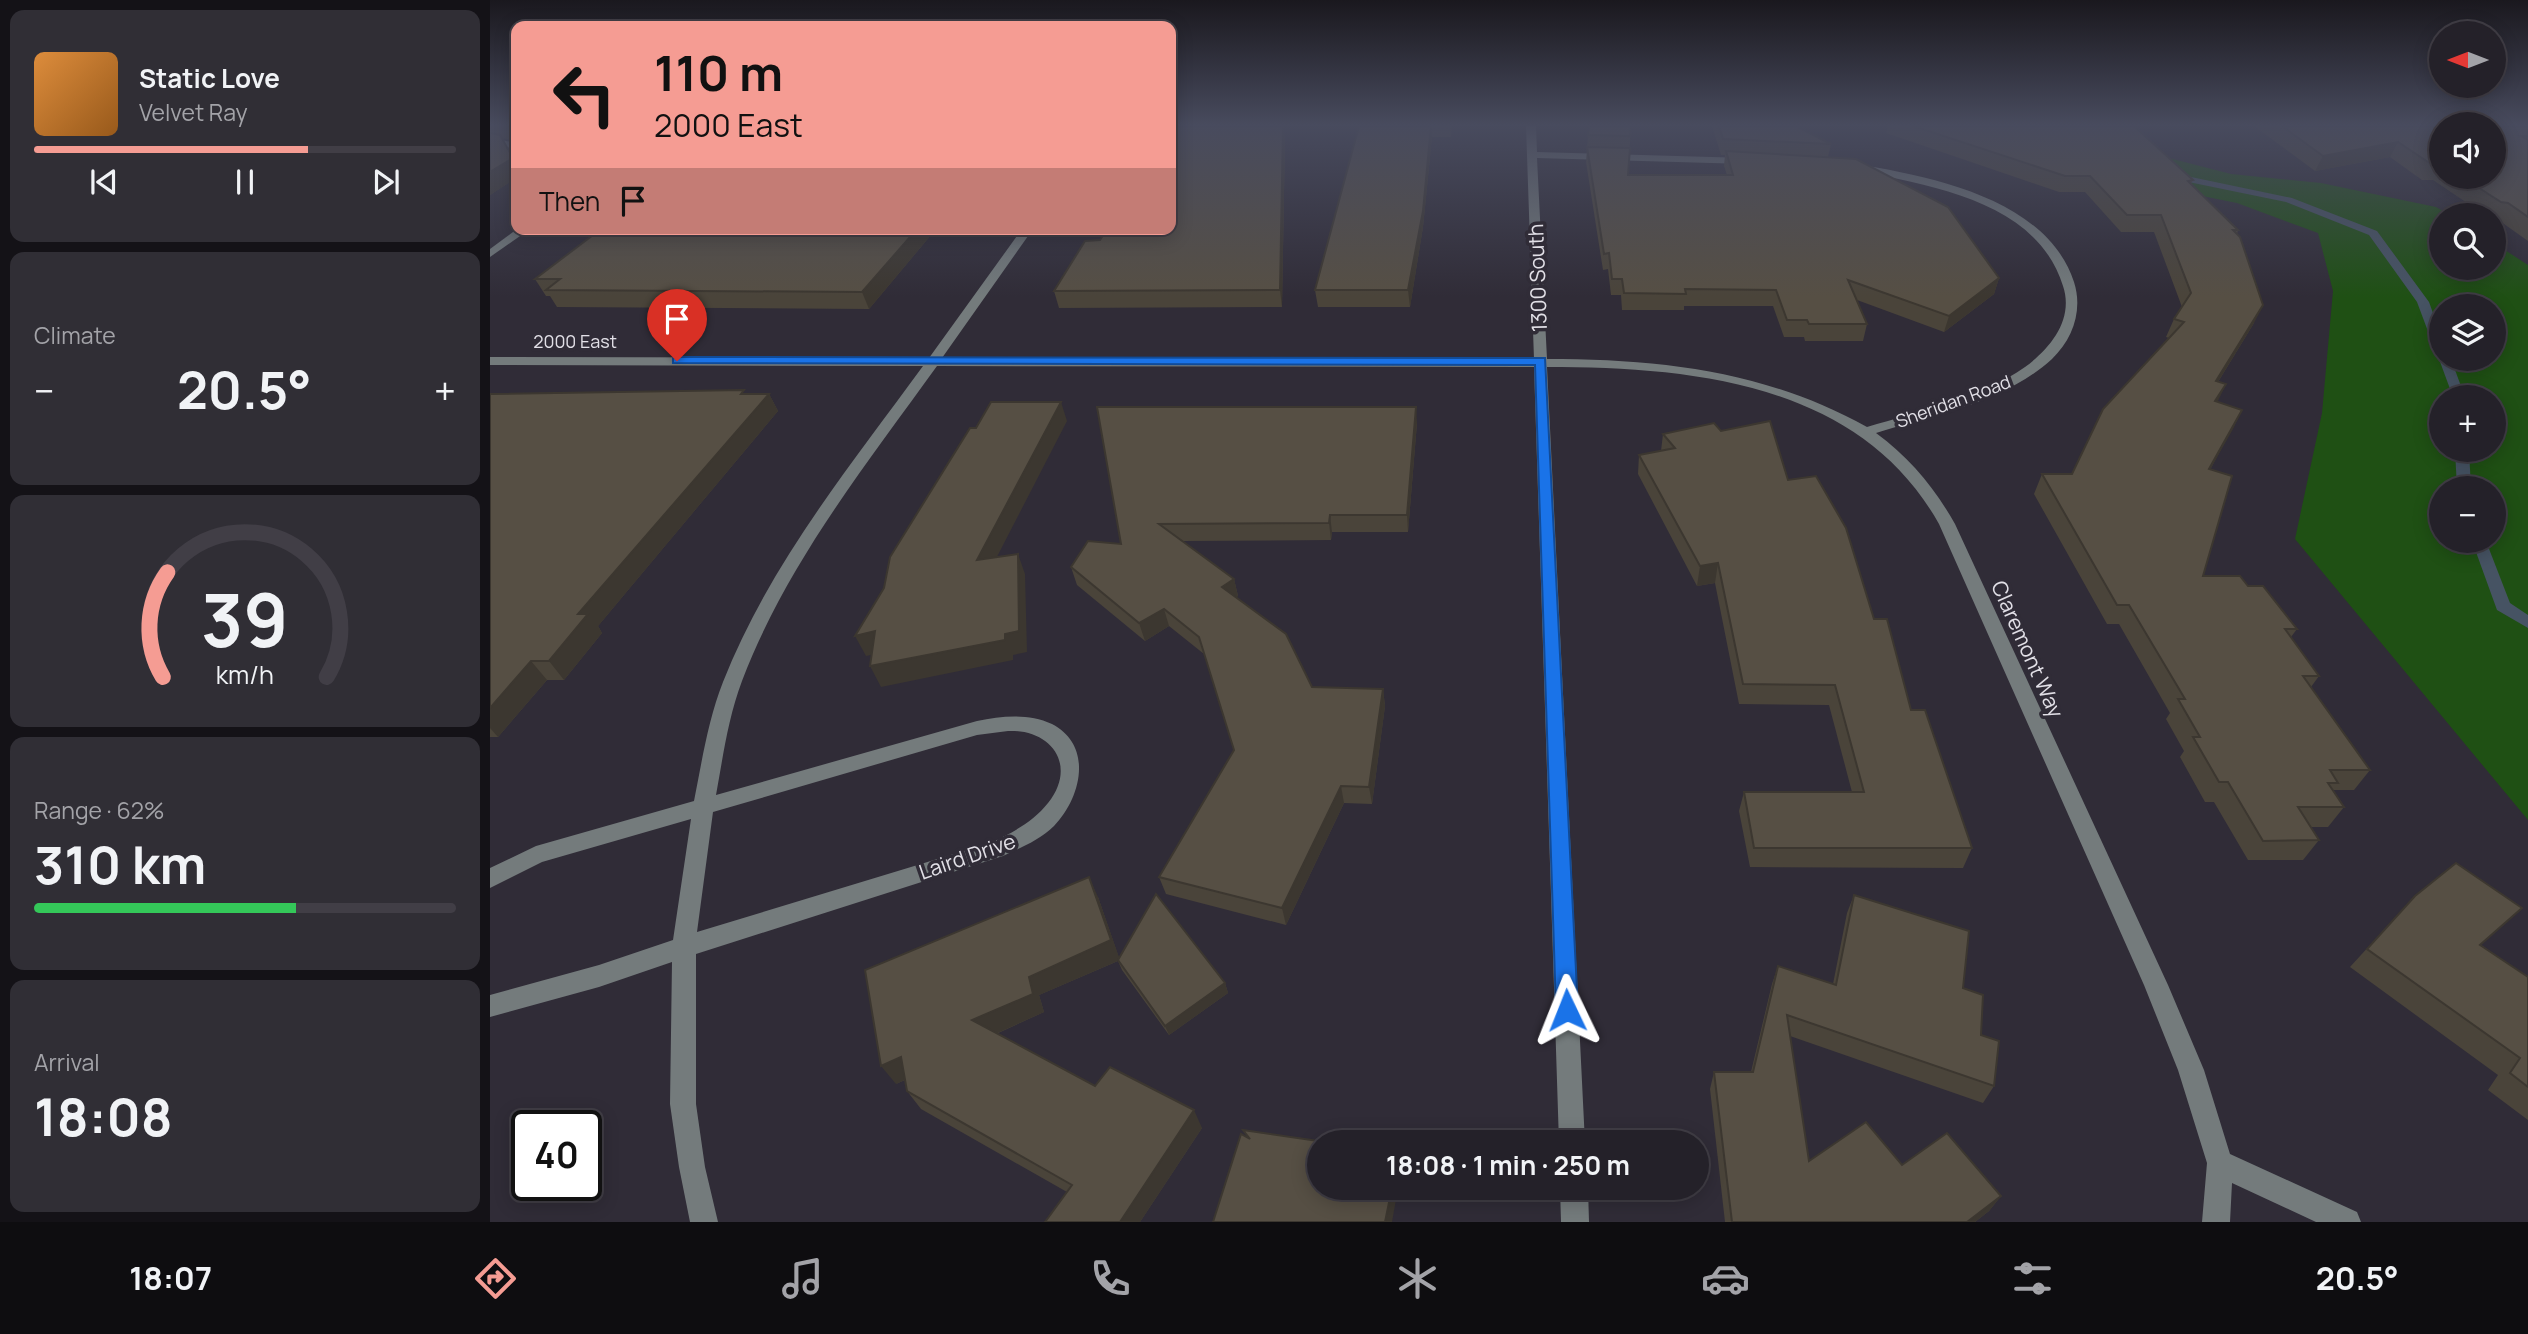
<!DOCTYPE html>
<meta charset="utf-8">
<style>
body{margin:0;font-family:Manrope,sans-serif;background:#302e35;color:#f1f3f6;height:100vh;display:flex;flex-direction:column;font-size:26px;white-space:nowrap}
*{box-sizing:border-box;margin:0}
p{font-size:23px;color:#a3a3a8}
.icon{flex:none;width:38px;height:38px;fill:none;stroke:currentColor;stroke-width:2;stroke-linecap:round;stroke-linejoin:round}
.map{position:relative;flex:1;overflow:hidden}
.drawer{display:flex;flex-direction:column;gap:10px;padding:10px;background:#141217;width:490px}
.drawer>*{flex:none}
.guide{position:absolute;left:21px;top:21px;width:665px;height:214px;border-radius:14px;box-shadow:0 4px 18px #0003,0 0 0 2px #413e46;background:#f59c93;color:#111;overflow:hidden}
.needle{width:46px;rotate:270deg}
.controls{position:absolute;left:1939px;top:21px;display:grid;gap:14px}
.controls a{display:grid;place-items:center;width:77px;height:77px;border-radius:50%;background:#242129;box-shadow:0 4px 18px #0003,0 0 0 2px #413e46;font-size:35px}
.speed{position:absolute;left:21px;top:1110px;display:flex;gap:14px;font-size:35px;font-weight:700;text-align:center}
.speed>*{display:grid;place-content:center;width:91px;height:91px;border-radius:50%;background:#242129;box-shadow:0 4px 18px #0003,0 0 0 2px #413e46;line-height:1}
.speed .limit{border:4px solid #111;border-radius:10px;background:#fff;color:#111}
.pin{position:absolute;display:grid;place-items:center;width:60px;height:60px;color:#fff;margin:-72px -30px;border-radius:50% 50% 50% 0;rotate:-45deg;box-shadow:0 0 7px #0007}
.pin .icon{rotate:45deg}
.me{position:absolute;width:77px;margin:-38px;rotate:358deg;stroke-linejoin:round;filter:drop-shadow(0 0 5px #0008)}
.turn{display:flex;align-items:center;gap:24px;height:147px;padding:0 28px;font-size:32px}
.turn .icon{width:91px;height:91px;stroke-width:2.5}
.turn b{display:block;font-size:49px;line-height:60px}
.then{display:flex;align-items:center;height:66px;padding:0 28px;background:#0003;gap:14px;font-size:26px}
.big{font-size:52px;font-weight:700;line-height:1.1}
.drawer .card{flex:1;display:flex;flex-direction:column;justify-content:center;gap:10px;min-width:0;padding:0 24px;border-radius:14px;background:#302e35}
.drawer .dial{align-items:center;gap:0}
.dial svg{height:182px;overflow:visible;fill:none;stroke:#413e46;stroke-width:7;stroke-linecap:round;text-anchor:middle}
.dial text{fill:#f1f3f6;stroke:none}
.song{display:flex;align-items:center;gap:21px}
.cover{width:84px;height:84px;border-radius:10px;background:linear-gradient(135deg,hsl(30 70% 55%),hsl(30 70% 35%))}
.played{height:7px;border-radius:4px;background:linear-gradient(90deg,#f59c93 65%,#413e46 65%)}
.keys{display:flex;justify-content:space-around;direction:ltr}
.heat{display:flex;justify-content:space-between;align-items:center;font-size:38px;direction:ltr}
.charge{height:10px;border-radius:5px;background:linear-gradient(90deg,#34c759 62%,#413e46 0)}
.trip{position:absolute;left:817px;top:1130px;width:402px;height:70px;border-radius:35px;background:#242129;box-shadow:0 4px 18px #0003,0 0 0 2px #413e46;font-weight:700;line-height:70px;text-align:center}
.tab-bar{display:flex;height:112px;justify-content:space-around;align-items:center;background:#0e0d10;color:#a3a3a8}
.tab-bar .icon{width:49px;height:49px}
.tab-bar .active{color:#f59c93}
.tab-bar b{font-size:32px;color:#f1f3f6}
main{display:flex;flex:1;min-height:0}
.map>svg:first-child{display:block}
</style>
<main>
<section class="drawer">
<div class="card">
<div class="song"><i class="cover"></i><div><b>Static Love</b><p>Velvet Ray</p></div></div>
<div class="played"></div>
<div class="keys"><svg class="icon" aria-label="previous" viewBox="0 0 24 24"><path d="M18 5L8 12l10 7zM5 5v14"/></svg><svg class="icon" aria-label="pause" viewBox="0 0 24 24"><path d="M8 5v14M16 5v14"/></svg><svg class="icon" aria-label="next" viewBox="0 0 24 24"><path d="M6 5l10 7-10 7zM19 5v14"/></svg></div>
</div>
<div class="card"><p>Climate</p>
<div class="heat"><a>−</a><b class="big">20.5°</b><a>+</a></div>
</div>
<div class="card dial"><svg viewBox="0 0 100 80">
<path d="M14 69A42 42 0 1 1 86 69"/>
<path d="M14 69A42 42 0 0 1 16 23" stroke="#f59c93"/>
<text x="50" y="56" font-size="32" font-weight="700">39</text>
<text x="50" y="72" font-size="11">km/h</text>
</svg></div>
<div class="card"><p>Range · 62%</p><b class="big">310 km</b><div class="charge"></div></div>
<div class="card"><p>Arrival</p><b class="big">18:08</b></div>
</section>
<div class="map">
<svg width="2038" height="1222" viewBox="0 0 2038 1222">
<rect width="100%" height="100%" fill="#302c37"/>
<path fill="#1f5014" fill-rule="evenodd" d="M1396,126h126l87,14 132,34 90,9 115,24 14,8h-9v53h53v-25l34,22v555l-233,-281 27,-126 11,-122 -15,-58 -81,-30 -250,-50zM1951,306h53v53h-53zM1951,397h53v53h-53zM1951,488h53v53h-53z"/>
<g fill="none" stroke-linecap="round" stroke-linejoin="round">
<g fill="#465363" fill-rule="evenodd">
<path d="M1682,173l120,25 85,33 52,71 12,33v18l-6,-3 -18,-48 -48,-67 -83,-33 -117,-24 -2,-2z"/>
<path d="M1951,356v3h10l14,38h-12l-14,-38z"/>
<path d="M1965,450h14l2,38h-14z"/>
<path d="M1982,541h14l24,62 18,12v13l-31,-18z"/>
</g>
<g fill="#747b7c" fill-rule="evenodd">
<path d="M1036,126h10l1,26 210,6 5,3 -5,3 -210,-6 10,201c114,0 219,12 320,68 53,-16 113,-28 158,-60 26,-19 49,-48 38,-81 -27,-87 -135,-100 -212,-117v-4l4,-1c76,12 192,35 219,118 9,28 -1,57 -22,77 -47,43 -117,56 -176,74 34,25 58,54 79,91l213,461 36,85 26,84 127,58 4,10h-45l-84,-39 -2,39h-28l5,-59 -29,-93 -34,-85 -205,-461c-79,-141 -246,-157 -392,-157l38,776h-26l-25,-776 -597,-1c-72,100 -151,199 -195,315 -14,37 -19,76 -26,114l261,-74c25,-5 51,-8 75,3 42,22 29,74 2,102 -14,14 -34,22 -51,30l-307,98v150l9,63 13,55h-28l-11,-55 -9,-63 2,-142 -73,25 -109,30v-22l109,-30 74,-25 18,-121 -149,43 -52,26v-20l46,-22 158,-45c8,-40 14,-81 29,-119 46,-117 127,-216 200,-316l-433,-1v-8l439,1 93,-129h11l-91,129 592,1zM518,731c43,-2 70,34 40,72 -15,19 -36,30 -58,40l-293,89 16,-120 264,-77z"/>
<path d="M0,138l26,5v6l-26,-5z"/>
<path d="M27,229h13l-40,28v-8z"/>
<path d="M1070,1188h28l1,34h-28z"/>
</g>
</g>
<g fill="#4a443a">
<path d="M0,126h26v15l-15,-3 15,25v15l-26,17z"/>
<path d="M793,126l2,13 -3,168 -223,1 -5,-17 46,-51z"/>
<path d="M869,126h93l-1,11h-19l-9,90 -13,80h-92l-3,-17z"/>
<path d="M1141,126l-3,49h99l-3,-9 1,-11h-4l-9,-29h84l35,18 -3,13 171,121 -5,16 -50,38 -87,-32 10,24 -4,17h-58l-1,-4h-20l-11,-31h-89v4h-62l-1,-15h-10l-3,-26 -5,1 -17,-108 2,-27z"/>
<path d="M1398,126h246l59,54 -2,4 47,46 -1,4 17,89 -36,59 -1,20 25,8 -32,60 -7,106 45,10 49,43 -6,8 28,39 -8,11 59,83 -16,20h-22l12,17 -16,20h-18l9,13 -16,20h-55l-34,-58h-9l-25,-45 4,-6 -18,-32 4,-6 -51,-89h-12l-73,-130 8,-20h30l97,-136 -3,-1 8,-18 8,-12 -28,-75h-33l-36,-40h-26l-173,-59z"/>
<path d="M1764,126h187v51h53l34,-51v115l-31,-22h-3v-4h-9l-52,-35h-11l-32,-23 -75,14z"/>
<path d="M446,229l-67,80 -312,-2 -7,-11h-4l-11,-17z"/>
<path d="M0,394h279l9,17 -180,215 4,7 -38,47h-17l-49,57h-8z"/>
<path d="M607,407l320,16 -9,109h-76l-1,8 -149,1 52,38 4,17 -2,1 76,90 71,2 2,17 -13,98 -28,-1 -58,122 -120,-31 -7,-17 75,-126 -30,-97 -35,-28 -24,15 -68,-56 -6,-18 50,-23z"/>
<path d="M1231,431l67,49 86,139 37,91 61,138 -9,20 -213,-1 -11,-56 5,-19h108l-23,-87 -90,-1 -24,-121 -18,3 -59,-112 1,-19 22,-4 2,-17z"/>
<path d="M1364,895l109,93 18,47 13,51 -11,17 -193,-67 19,125 93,4 99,31 -12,15 -14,11h-250l-15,-133 4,-17h37l21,-88 6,-18 55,18 14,-71z"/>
<path d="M1925,896l66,49 47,32v143l-40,-30 10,-15 -148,-108z"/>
<path d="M608,897l21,61 106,25 3,10 -59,42 -47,-65 -4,-9 -79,34 5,17 -48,22 99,52 107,42 -62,94h-95l22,-30 -146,-83 -14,-18 -2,-11 -9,4z"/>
</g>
<g fill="#3c3730">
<path d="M18,126h8v14z"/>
<path d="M793,126l2,13 -3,168 -2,-17z"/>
<path d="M941,126l1,11 -9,90 -13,80 -2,-17z"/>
<path d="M10,135l16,28v15l-26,17v-23z"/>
<path d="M1908,142l-8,15 -75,14 8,-15z"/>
<path d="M427,229h19l-67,80 -7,-17z"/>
<path d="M1509,278l-5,16 -50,38 5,-16z"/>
<path d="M1773,305l-9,18 -47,77 9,-19z"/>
<path d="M1736,384l-9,19 -2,-2z"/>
<path d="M279,394l9,17 -180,215 4,7 -38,47 -15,-19 29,-47z"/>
<path d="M571,402l6,19 -82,159 -8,-20z"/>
<path d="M926,407l1,16 -9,109 -1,-17z"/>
<path d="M1752,410l-9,19 -34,60 10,-20z"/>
<path d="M840,515l2,17 -1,8 -2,-17z"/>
<path d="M528,554l7,20 2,78 -14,3v5l-132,27 -11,-21 135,-32z"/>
<path d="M1228,563l-3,20 -18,3 3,-20z"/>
<path d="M744,579l4,17 -12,8 -4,-17z"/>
<path d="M674,609l5,17 -24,15 -6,-18z"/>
<path d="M385,631l10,21 -19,4 -11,-20z"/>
<path d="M41,661l16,19 -49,57 -8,-9v-20z"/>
<path d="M893,689l2,17 -13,98 -3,-17z"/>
<path d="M851,786l3,17 -58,122 -4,-17z"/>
<path d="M599,877l9,20 22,63 -81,35 5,17 -60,27 -12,-19 57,-43z"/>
<path d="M735,983l3,10 -59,42 -4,-9z"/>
<path d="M411,1057l14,18 -19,9 -15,-18z"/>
<path d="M704,1110l8,18 -62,94h-20z"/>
<path d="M902,1188h6l-6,34h-7z"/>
<path d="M1511,1196l-12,15 -14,11h-8z"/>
</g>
<g fill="#564f44" stroke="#3c3730" stroke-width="2">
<path d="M681,126h112l-3,164 -226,1 31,-50 15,-1 7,-11h64z"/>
<path d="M869,126h72l-8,85 -15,79h-93z"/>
<path d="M1099,126h42l-1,10 -42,-1z"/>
<path d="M1229,126h77l35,18 -108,-5z"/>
<path d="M1423,126h221l59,54 -5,1 50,49h-5l7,7 23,68 -47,76 10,3 -11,17 27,9 -33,59 23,7 -29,100h37l8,10h15l34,43h-12l34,47h-16l67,94h-40l8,13h-10l16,24h-46l21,33 -56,1 -35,-59h-9l-26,-45h7l-22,-38h7l-56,-94h-12l-75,-131h30l31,-65 81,-87 -10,-3 17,-26 -30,-78h-34l-37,-39h-25z"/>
<path d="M1792,126h159v38h-10l-33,-22 -75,14z"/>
<path d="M2004,126h34v10h-7l7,4v77l-20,-14 -7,-1 -39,-25h32z"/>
<path d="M0,133l10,2 13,23 -23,14z"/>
<path d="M1097,147l43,1 -2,27h105l-7,-24 130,8 92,48 51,71 -50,38 -101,-36 19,44h-58l-2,-4h-20l-11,-30 -91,-1 1,5 -62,-1 -2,-14h-10l-3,-26 -5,1z"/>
<path d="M111,229h316l-55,63 -316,-2 14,-11h-25z"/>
<path d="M254,390l-3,4h28l-191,220h10l-39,47h-18l-41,47v-314z"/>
<path d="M501,402h70l-84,158 41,-6 1,77 -14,3v6l-135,26 5,-35 -20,5 29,-48 6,-31 80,-129h6z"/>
<path d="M607,407h319l-9,108h-77l-1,8 -170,1 75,55 -12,8 64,47 26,53 71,2 -14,98 -28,-1 -59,122 -123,-31 75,-127 -35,-113 -35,-28 -25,14 -68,-56 17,-26 33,3z"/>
<path d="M1280,421l18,59 28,-4 30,52 28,91h13l24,91h14l47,138h-218l-10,-56h120l-29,-107 -92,-1 -25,-121 -18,3 -61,-111 36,-7 -12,-14 51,-11 7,8z"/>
<path d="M1966,863l66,45 -42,37 48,32v110l-18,-14 10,-15 -153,-109 48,-53z"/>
<path d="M599,877l22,63 -82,37 4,17 -61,26 123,66 15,-19 84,43 -74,112h-75l27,-37 -165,-94 -6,-34 -20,9 -16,-96z"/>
<path d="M666,894l69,89 -60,43 -47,-66z"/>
<path d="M1364,895l115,36 -6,57 20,7 -2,40 18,6 -5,45 -207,-71 22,146 57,-39 36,43 45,-32 54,63 -34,26h-235l-18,-150h39l25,-106 58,19z"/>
<path d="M753,1130l89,13h-12v45h72l-7,34h-172l28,-88 9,5z"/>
</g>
<linearGradient id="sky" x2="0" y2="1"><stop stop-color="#1a181e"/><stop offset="0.42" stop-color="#484b5e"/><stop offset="1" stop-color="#484b5e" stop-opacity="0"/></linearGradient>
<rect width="2038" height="297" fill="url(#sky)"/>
<path fill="#1a73e8" stroke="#114b97" stroke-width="2" d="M187,357l868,1 33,652 -3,8 -8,3 -8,-3 -3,-8 -21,-645 -862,-2v-5z"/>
<g text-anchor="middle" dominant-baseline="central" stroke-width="7" stroke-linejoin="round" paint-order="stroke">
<g font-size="18" fill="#e2e0e7" stroke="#302c37">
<text x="85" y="341">2000 East</text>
<text transform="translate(1463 401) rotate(-20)">Sheridan Road</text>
</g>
<g font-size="21" fill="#e2e0e7" stroke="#302c37">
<text transform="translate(1047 278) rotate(-92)">1300 South</text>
<text transform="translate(1538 649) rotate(66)">Claremont Way</text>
<text transform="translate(477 856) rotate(-19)">Laird Drive</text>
</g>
</g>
</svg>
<div class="controls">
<a><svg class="needle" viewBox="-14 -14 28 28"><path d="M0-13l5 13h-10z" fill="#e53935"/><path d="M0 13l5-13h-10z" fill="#a3a3a8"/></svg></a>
<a><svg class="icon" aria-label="sound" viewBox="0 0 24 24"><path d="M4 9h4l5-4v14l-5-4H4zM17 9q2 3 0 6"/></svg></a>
<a><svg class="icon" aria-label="search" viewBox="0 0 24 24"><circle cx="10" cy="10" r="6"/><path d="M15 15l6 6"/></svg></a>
<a><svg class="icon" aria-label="layers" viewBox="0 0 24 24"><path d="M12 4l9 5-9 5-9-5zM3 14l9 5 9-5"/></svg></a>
<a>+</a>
<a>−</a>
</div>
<div class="speed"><div class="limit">40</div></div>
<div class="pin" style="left:187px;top:361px;background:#d93025"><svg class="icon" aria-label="arrive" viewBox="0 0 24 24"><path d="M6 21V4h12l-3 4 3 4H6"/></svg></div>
<svg class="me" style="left:1077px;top:1010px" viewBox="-20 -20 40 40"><path d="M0-17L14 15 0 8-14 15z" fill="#1a73e8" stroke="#fff" stroke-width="4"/></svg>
<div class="trip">18:08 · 1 min · 250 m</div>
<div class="guide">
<div class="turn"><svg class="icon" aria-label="left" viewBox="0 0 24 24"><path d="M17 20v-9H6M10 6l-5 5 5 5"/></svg><div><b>110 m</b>2000 East</div></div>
<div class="then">Then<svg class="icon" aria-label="arrive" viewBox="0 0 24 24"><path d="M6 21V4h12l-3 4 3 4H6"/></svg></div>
</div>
</div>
</main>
<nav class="tab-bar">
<b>18:07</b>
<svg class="icon active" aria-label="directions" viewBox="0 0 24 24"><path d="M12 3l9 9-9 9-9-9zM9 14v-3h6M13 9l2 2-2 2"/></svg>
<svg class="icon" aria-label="music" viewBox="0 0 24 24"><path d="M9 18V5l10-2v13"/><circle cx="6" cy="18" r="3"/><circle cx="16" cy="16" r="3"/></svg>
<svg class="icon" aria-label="phone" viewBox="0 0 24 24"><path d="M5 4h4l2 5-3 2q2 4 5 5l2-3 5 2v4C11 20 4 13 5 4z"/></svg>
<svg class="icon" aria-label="climate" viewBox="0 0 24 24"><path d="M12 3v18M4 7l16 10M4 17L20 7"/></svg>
<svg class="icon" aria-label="car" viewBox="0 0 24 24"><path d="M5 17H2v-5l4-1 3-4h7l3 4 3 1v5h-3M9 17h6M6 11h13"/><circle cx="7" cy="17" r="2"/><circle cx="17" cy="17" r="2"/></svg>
<svg class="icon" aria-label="filters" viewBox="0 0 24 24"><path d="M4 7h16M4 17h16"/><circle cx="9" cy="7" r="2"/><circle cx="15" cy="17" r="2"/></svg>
<b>20.5°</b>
</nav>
